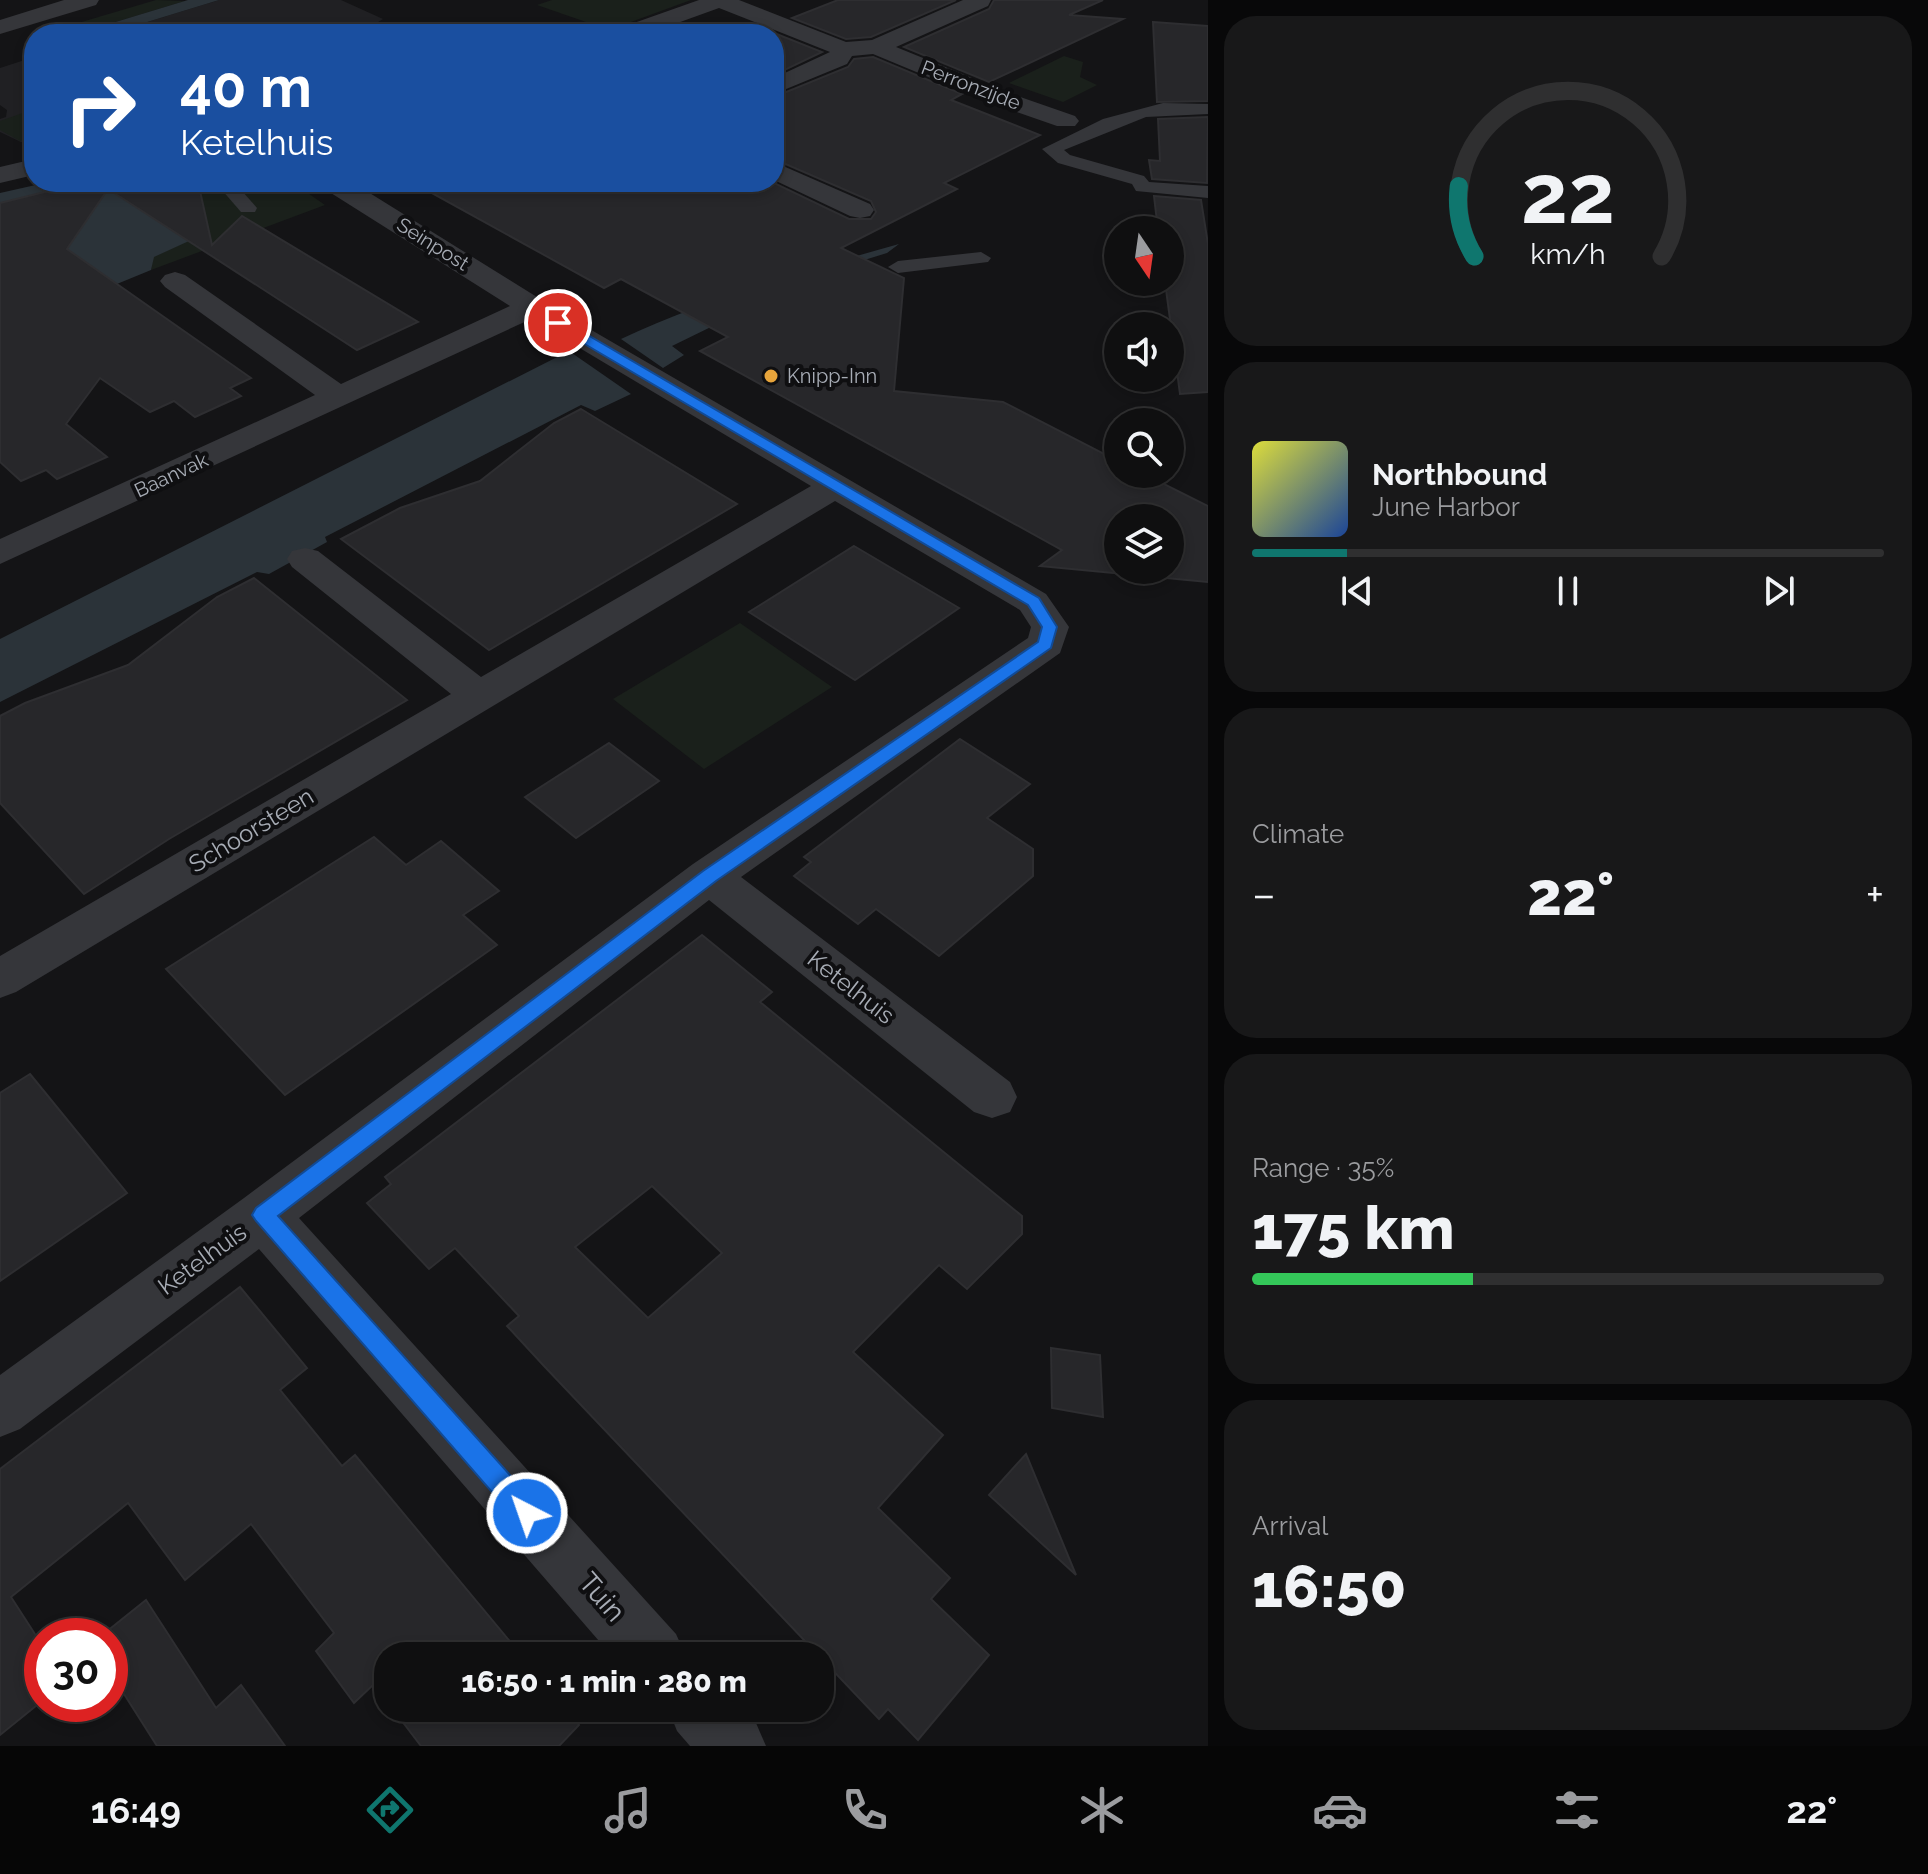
<!DOCTYPE html>
<meta charset="utf-8">
<style>
body{margin:0;font-family:Raleway,sans-serif;background:#181819;color:#f1f3f6;height:100vh;display:flex;flex-direction:column;font-size:30px;white-space:nowrap}
*{box-sizing:border-box;margin:0}
p{font-size:26px;color:#9b9c9f}
.icon{flex:none;width:44px;height:44px;fill:none;stroke:currentColor;stroke-width:2;stroke-linecap:round;stroke-linejoin:round}
.map{position:relative;flex:1;overflow:hidden}
.drawer{display:flex;flex-direction:column;gap:16px;padding:16px;background:#080809;width:720px}
.drawer>*{flex:none}
.guide{position:absolute;left:24px;top:24px;width:760px;height:168px;border-radius:32px;box-shadow:0 4px 12px #0003,0 0 0 2px #2f2f30;background:#1a4fa0;color:#fff;overflow:hidden}
.needle{width:52px;rotate:167deg}
.controls{position:absolute;left:1104px;top:216px;display:grid;gap:16px}
.controls a{display:grid;place-items:center;width:80px;height:80px;border-radius:50%;background:#0f0f10;box-shadow:0 4px 12px #0003,0 0 0 2px #2f2f30;font-size:40px}
.speed{position:absolute;left:24px;top:1618px;display:flex;gap:16px;font-size:40px;font-weight:700;text-align:center}
.speed>*{display:grid;place-content:center;width:104px;height:104px;border-radius:50%;background:#0f0f10;box-shadow:0 4px 12px #0003,0 0 0 2px #2f2f30;line-height:1}
.speed .limit{border:12px solid #d22;background:#fff;color:#111}
.pin{position:absolute;display:grid;place-items:center;width:68px;height:68px;color:#fff;margin:-34px;border:4px solid #fff;border-radius:50%;box-shadow:0 2px 8px #0007}
.me{position:absolute;width:88px;margin:-44px;rotate:319deg;stroke-linejoin:round;filter:drop-shadow(0 0 6px #0008)}
.turn{display:flex;align-items:center;gap:28px;height:168px;padding:0 24px;font-size:36px}
.turn .icon{width:104px;height:104px;stroke-width:2.5}
.turn b{display:block;font-size:56px;line-height:68px}
.big{font-size:60px;font-weight:800;line-height:1.1}
.drawer .widget{flex:1;display:flex;flex-direction:column;justify-content:center;gap:12px;min-width:0;padding:0 28px;border-radius:32px;background:#181819}
.drawer .dial{align-items:center;gap:0}
.dial svg{height:208px;overflow:visible;fill:none;stroke:#2f2f30;stroke-width:7;stroke-linecap:round;text-anchor:middle}
.dial text{fill:#f1f3f6;stroke:none}
.song{display:flex;align-items:center;gap:24px}
.cover{width:96px;height:96px;border-radius:12px;background:linear-gradient(135deg,hsl(60 70% 55%),hsl(220 70% 35%))}
.played{height:8px;border-radius:4px;background:linear-gradient(90deg,#0f766e 15%,#2f2f30 15%)}
.keys{display:flex;justify-content:space-around;direction:ltr}
.heat{display:flex;justify-content:space-between;align-items:center;font-size:44px;direction:ltr}
.charge{height:12px;border-radius:6px;background:linear-gradient(90deg,#34c759 35%,#2f2f30 0)}
.trip{position:absolute;left:374px;top:1642px;width:460px;height:80px;border-radius:32px;background:#0f0f10;box-shadow:0 4px 12px #0003,0 0 0 2px #2f2f30;font-weight:800;line-height:80px;text-align:center}
.tabs{display:flex;height:128px;justify-content:space-around;align-items:center;background:#060606;color:#9b9c9f}
.tabs .icon{width:56px;height:56px}
.tabs .selected{color:#0f766e}
.tabs b{font-size:36px;color:#f1f3f6}
main{display:flex;flex:1;min-height:0}
.map>svg:first-child{display:block}
</style>
<main>
<div class="map">
<svg width="1208" height="1746" viewBox="0 0 1208 1746">
<rect width="100%" height="100%" fill="#141416"/>
<g fill="#202023">
<path d="M219,0h122l42,19 -24,15h-251z"/>
<path d="M34,57v81l-13,4 -21,-10v-13l6,-2 1,-7 -7,-5v-37z"/>
</g>
<g fill="#1a201b">
<path d="M156,0l29,1 -109,33h-35z"/>
<path d="M552,0h139l-82,30 -72,-25z"/>
<path d="M1064,56l19,6 -3,15 17,8 -34,17 -54,-19z"/>
<path d="M34,109v28l-14,4 -20,-11v-9z"/>
<path d="M136,182h156l33,23 -174,65 2,-13 35,-16z"/>
<path d="M740,623l92,64 -128,82 -91,-70z"/>
</g>
<g fill="#2b3339">
<path d="M188,0h31l-111,34h-32z"/>
<path d="M49,182h87l53,59 -35,16 -3,13 -151,62v-139z"/>
<path d="M899,244l-12,9 -68,21 -147,72 12,9 -21,13 -42,-29c93,-43 179,-67 278,-95z"/>
<path d="M569,351l62,43 -36,17 -14,-6 -256,132 2,5 -58,32 -12,-2 -257,130v-63z"/>
</g>
<g fill="#27272a" stroke="#2e2e31" stroke-width="2" fill-rule="evenodd">
<path d="M838,0h118l-85,37 -25,2 -54,-21z"/>
<path d="M994,0h109l-34,15 54,4 -134,63 -85,-35 85,-38z"/>
<path d="M1153,22l55,4v75l-51,1z"/>
<path d="M774,33l48,19 -48,23z"/>
<path d="M873,57l89,37 -11,6 89,35 -96,48 13,6 -116,59 63,30 -10,113 109,11 115,59v13h26l64,32v76l-168,-16 22,-16 -362,-199 28,-14 -107,-58 -17,9 -192,-106h360l77,37h22l5,-7 -5,-11 -97,-42v-62l74,-30 6,-8zM1118,518h52v52h-52z"/>
<path d="M1208,117l-1,66 -55,-4 -3,-19 11,1 -2,-42z"/>
<path d="M85,182h113l14,63 30,-29 176,106 -61,28 -249,-161 -41,60 184,129 -21,10 11,8 -46,21 -21,-16 -24,11 -50,-34 -34,46 41,33 -50,22 -11,-9 -25,11 -21,-19v-259z"/>
<path d="M1154,196l47,4 7,44v148l-28,2 -15,-112h5v-52h-12z"/>
<path d="M581,409l156,95 -248,146 -148,-111 59,-31 80,-27 74,-58z"/>
<path d="M854,546l105,62 -104,72 -106,-68z"/>
<path d="M254,578l153,122 -238,139 -85,55 -84,-91v-87l25,-13 103,-38 89,-68z"/>
<path d="M960,739l70,45 -43,34 46,31v27l-94,80 -63,-47 -18,15 -64,-48 17,-14 -7,-5z"/>
<path d="M609,743l50,38 -83,57 -51,-41z"/>
<path d="M374,837l32,28 35,-24 58,50 -36,24 34,30 -212,150 -119,-126z"/>
<path d="M702,935l70,57 -12,10 262,214v18l-55,55 -28,-24 -86,87 90,83 -65,73 72,70 -19,21 58,56 -71,85 -30,-31 -9,10 -335,-353 -37,-40 12,-10 -64,-68 -26,21 -62,-66 24,-19 -6,-7zM652,1186l70,67 -74,65 -73,-71z"/>
<path d="M30,1074l97,119 -127,88v-188z"/>
<path d="M240,1287l67,81 -27,22 62,76 13,-11 167,201h-134v47l-14,-19 -20,19 -38,-52 18,-18 -83,-109 -66,56 -57,-77 -117,94 31,48v56l-42,34v-266z"/>
<path d="M1051,1348l49,7 3,62 -51,-9z"/>
<path d="M1026,1454l50,121 -87,-80z"/>
<path d="M146,1600l70,108 25,-23 44,61h-128l-47,-74v-36h-9z"/>
<path d="M392,1708h174l13,17 -20,21h-138z"/>
</g>
<g fill="none" stroke-linecap="round" stroke-linejoin="round">
<g fill="#35363a" fill-rule="evenodd">
<path d="M1163,103l45,1v10l-62,3 -82,33 6,5 74,21 5,6 59,4v12l-72,-7 -4,-7 -74,-21 -16,-14 61,-30z"/>
<path d="M215,182h19l23,26 -2,4h-14z"/>
<path d="M981,252l10,6 -3,4 -90,11 -10,-6 10,-6z"/>
</g>
<g fill="#35363a" fill-rule="evenodd">
<path d="M64,0h35l-3,5 -96,29v-14z"/>
<path d="M699,0h40l107,42 26,-2 91,-40h28l-3,6 -92,41 113,46 66,23 4,5 -4,5h-18l-66,-23 -118,-49 -21,2 -5,8 -73,30v-16l56,-26 -111,-44 -72,26h-34l4,-5z"/>
<path d="M34,159v16l-34,8v-16z"/>
<path d="M774,162l96,42 4,6 -4,6 -10,2 -10,-2 -76,-36z"/>
<path d="M320,182h32l217,135 477,277 23,33 -9,26 -319,224 269,205 7,15 -7,15 -18,6 -18,-6 -265,-212 -410,318 377,416 10,22h-74l-353,-407 -239,180 -20,8v-62l244,-177 449,-334 335,-226 3,-11 -11,-17 -185,-109 -819,491 -16,6v-42l451,-262 -159,-127 -5,-8 5,-8 13,-3 13,3 163,126 330,-191 -280,-167 -531,245v-25l315,-144 -150,-108 -5,-6 5,-6 10,-3 10,3 156,109 169,-78 -187,-118z"/>
<path d="M668,1708h75l13,15 10,23h-76l-13,-15z"/>
</g>
</g>
<path fill="#1a73e8" stroke="#114b97" stroke-width="2" d="M554,320h8l477,278 18,29 -6,21 -335,233 -438,335 258,288 4,9 -4,9 -9,3 -9,-3 -262,-301 -4,-6 4,-7 447,-337 335,-229 4,-15 -14,-22 -474,-279z"/>
<circle fill="#e7a43b" stroke="#0f0f11" stroke-width="3" cx="771" cy="376" r="8"/>
<g text-anchor="middle" dominant-baseline="central" stroke-width="8" stroke-linejoin="round" paint-order="stroke">
<g font-size="20" fill="#a7acb5" stroke="#0f0f11">
<text transform="translate(971 85) rotate(21)">Perronzijde</text>
<text transform="translate(433 244) rotate(32)">Seinpost</text>
<text transform="translate(171 475) rotate(-25)">Baanvak</text>
</g>
<g font-size="20" fill="#a7acb5" stroke="#0f0f11" text-anchor="start">
<text x="787" y="376">Knipp-Inn</text>
</g>
<g font-size="24" fill="#a7acb5" stroke="#0f0f11">
<text transform="translate(251 830) rotate(-31)">Schoorsteen</text>
<text transform="translate(851 987) rotate(38)">Ketelhuis</text>
<text transform="translate(202 1259) rotate(-36)">Ketelhuis</text>
</g>
<g font-size="28" fill="#a7acb5" stroke="#0f0f11">
<text transform="translate(602 1597) rotate(49)">Tuin</text>
</g>
</g>
</svg>
<div class="controls">
<a><svg class="needle" viewBox="-14 -14 28 28"><path d="M0-13l5 13h-10z" fill="#e53935"/><path d="M0 13l5-13h-10z" fill="#9b9c9f"/></svg></a>
<a><svg class="icon" aria-label="sound" viewBox="0 0 24 24"><path d="M4 9h4l5-4v14l-5-4H4zM17 9q2 3 0 6"/></svg></a>
<a><svg class="icon" aria-label="search" viewBox="0 0 24 24"><circle cx="10" cy="10" r="6"/><path d="M15 15l6 6"/></svg></a>
<a><svg class="icon" aria-label="layers" viewBox="0 0 24 24"><path d="M12 4l9 5-9 5-9-5zM3 14l9 5 9-5"/></svg></a>
</div>
<div class="speed"><div class="limit">30</div></div>
<div class="pin" style="left:558px;top:323px;background:#d93025"><svg class="icon" aria-label="arrive" viewBox="0 0 24 24"><path d="M6 21V4h12l-3 4 3 4H6"/></svg></div>
<svg class="me" style="left:527px;top:1513px" viewBox="-20 -20 40 40"><circle r="17" fill="#1a73e8" stroke="#fff" stroke-width="3"/><path d="M0-11L8 9 0 5-8 9z" fill="#fff"/></svg>
<div class="trip">16:50 · 1 min · 280 m</div>
<div class="guide">
<div class="turn"><svg class="icon" aria-label="right" viewBox="0 0 24 24"><path d="M7 20v-9h11M14 6l5 5-5 5"/></svg><div><b>40 m</b>Ketelhuis</div></div>
</div>
</div>
<section class="drawer">
<div class="widget dial"><svg viewBox="0 0 100 80">
<path d="M14 69A42 42 0 1 1 86 69"/>
<path d="M14 69A42 42 0 0 1 8 42" stroke="#0f766e"/>
<text x="50" y="56" font-size="32" font-weight="700">22</text>
<text x="50" y="72" font-size="11">km/h</text>
</svg></div>
<div class="widget">
<div class="song"><i class="cover"></i><div><b>Northbound</b><p>June Harbor</p></div></div>
<div class="played"></div>
<div class="keys"><svg class="icon" aria-label="previous" viewBox="0 0 24 24"><path d="M18 5L8 12l10 7zM5 5v14"/></svg><svg class="icon" aria-label="pause" viewBox="0 0 24 24"><path d="M8 5v14M16 5v14"/></svg><svg class="icon" aria-label="next" viewBox="0 0 24 24"><path d="M6 5l10 7-10 7zM19 5v14"/></svg></div>
</div>
<div class="widget"><p>Climate</p>
<div class="heat"><a>−</a><b class="big">22°</b><a>+</a></div>
</div>
<div class="widget"><p>Range · 35%</p><b class="big">175 km</b><div class="charge"></div></div>
<div class="widget"><p>Arrival</p><b class="big">16:50</b></div>
</section>
</main>
<nav class="tabs">
<b>16:49</b>
<svg class="icon selected" aria-label="directions" viewBox="0 0 24 24"><path d="M12 3l9 9-9 9-9-9zM9 14v-3h6M13 9l2 2-2 2"/></svg>
<svg class="icon" aria-label="music" viewBox="0 0 24 24"><path d="M9 18V5l10-2v13"/><circle cx="6" cy="18" r="3"/><circle cx="16" cy="16" r="3"/></svg>
<svg class="icon" aria-label="phone" viewBox="0 0 24 24"><path d="M5 4h4l2 5-3 2q2 4 5 5l2-3 5 2v4C11 20 4 13 5 4z"/></svg>
<svg class="icon" aria-label="climate" viewBox="0 0 24 24"><path d="M12 3v18M4 7l16 10M4 17L20 7"/></svg>
<svg class="icon" aria-label="car" viewBox="0 0 24 24"><path d="M5 17H2v-5l4-1 3-4h7l3 4 3 1v5h-3M9 17h6M6 11h13"/><circle cx="7" cy="17" r="2"/><circle cx="17" cy="17" r="2"/></svg>
<svg class="icon" aria-label="filters" viewBox="0 0 24 24"><path d="M4 7h16M4 17h16"/><circle cx="9" cy="7" r="2"/><circle cx="15" cy="17" r="2"/></svg>
<b>22°</b>
</nav>
